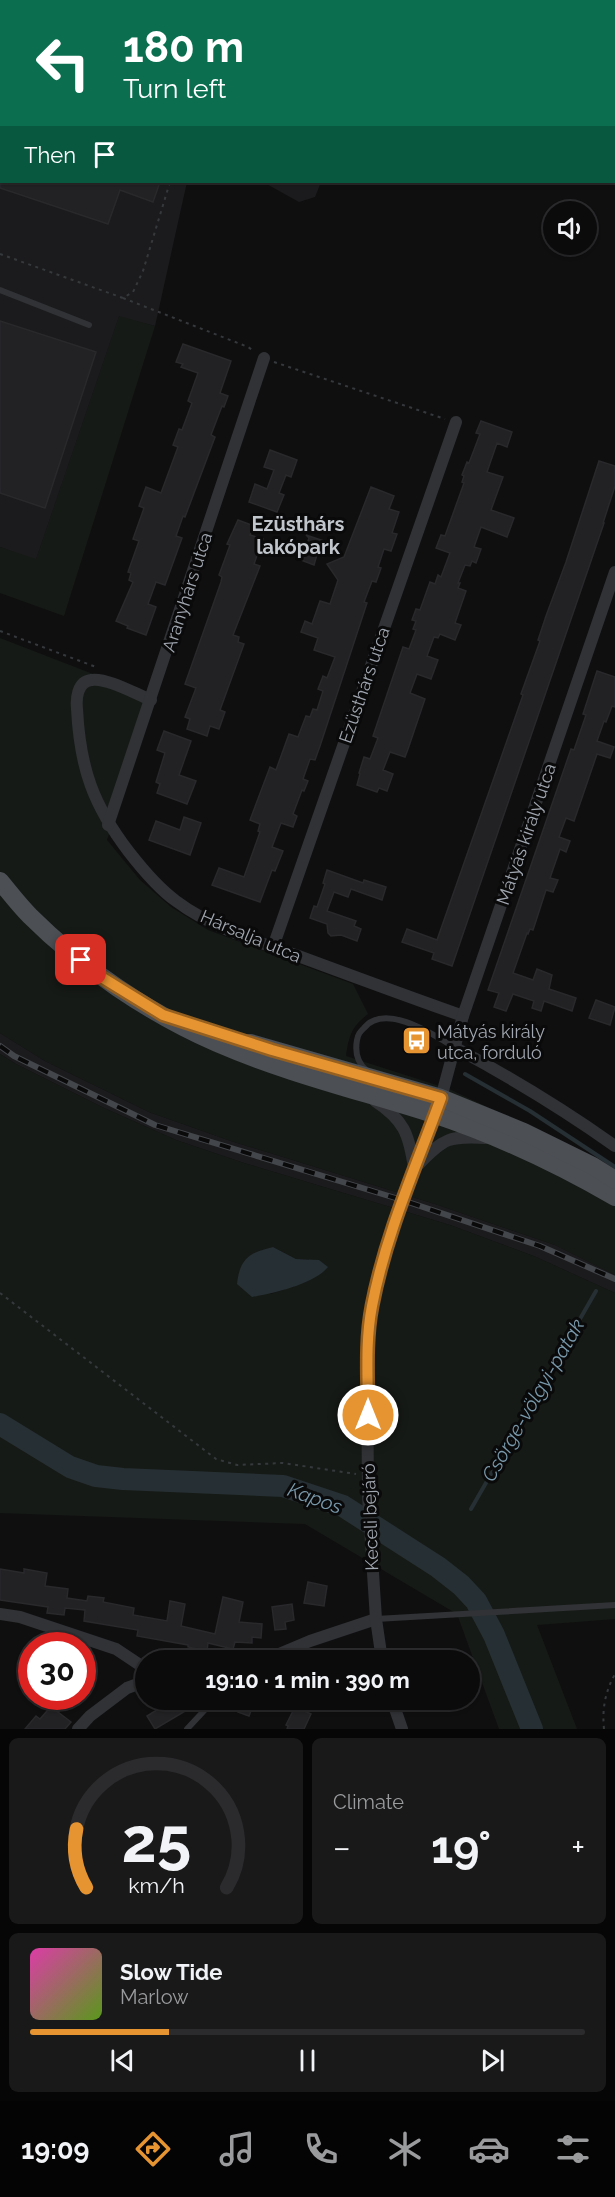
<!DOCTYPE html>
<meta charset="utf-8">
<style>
body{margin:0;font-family:Raleway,sans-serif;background:#19191a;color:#f1f3f6;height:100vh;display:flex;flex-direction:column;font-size:22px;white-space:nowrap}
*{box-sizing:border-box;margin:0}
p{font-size:20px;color:#9a9b9d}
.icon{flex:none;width:33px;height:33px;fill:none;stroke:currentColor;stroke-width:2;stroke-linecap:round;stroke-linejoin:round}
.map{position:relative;height:1729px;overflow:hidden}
.side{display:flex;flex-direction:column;gap:9px;padding:9px;background:#060607;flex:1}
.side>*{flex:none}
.banner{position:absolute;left:0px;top:0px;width:615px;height:183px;box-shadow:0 2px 4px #0004,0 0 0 2px #2b2b2d;background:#0b6e4f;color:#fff;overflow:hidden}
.buttons{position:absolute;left:543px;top:201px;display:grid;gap:12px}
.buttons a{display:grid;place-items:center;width:54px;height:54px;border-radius:50%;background:#0b0b0c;box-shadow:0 2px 4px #0004,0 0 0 2px #2b2b2d;font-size:30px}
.speed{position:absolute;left:18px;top:1632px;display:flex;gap:12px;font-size:30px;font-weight:700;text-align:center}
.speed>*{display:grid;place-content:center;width:78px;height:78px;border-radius:50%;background:#0b0b0c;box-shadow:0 2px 4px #0004,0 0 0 2px #2b2b2d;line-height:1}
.speed .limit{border:9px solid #d22;background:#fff;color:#111}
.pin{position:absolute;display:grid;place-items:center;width:51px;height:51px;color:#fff;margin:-26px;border-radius:12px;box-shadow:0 3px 9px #0006}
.me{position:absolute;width:66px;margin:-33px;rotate:0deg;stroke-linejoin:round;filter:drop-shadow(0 0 4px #0008)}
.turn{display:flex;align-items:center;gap:21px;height:126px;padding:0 24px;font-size:27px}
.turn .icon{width:78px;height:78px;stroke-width:2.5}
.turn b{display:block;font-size:42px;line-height:51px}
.then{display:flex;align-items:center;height:57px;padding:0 24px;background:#0003;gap:12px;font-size:22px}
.big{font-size:45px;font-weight:700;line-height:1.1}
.side .card{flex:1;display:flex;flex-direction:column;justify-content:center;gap:9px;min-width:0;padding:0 21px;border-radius:9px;background:#19191a}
.side .dial{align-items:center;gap:0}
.dial svg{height:156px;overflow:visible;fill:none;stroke:#2b2b2d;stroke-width:7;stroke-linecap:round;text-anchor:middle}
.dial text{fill:#f1f3f6;stroke:none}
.song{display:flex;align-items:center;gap:18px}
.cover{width:72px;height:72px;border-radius:9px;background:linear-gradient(135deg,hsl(320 70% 55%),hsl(90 70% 35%))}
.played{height:6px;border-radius:3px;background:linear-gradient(90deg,#e69431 25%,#2b2b2d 25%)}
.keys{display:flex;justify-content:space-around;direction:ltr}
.heat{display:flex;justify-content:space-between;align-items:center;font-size:33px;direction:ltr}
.side .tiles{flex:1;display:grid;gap:9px;grid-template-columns:1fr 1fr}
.card:last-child{grid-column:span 2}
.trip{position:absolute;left:135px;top:1650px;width:345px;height:60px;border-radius:30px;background:#0b0b0c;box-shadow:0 2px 4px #0004,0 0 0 2px #2b2b2d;font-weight:700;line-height:60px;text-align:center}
.tabs{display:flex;height:96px;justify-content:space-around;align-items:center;background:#040405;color:#9a9b9d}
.tabs .icon{width:42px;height:42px}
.tabs .active{color:#e69431}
.tabs b{font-size:27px;color:#f1f3f6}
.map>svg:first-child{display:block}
</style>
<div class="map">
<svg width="615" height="1729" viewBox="0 0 615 1729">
<rect width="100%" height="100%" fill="#0f0f10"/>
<g fill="#1b1b1d">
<path d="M0,0h471l-469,2v180h185l-32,144 -36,-9 -83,243 -36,-13z"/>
<path d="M263,182h58l-6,15 -16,5z"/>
<path d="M0,1033l45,28 104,51 82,29 204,63 120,41 60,30v18l-79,-36 -86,-32 -206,-62 -68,-23 -72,-32 -88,-44 -16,-10z"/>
</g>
<g fill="#161a16" fill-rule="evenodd">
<path d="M119,316l36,10 -91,290 -64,-23v-46l36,12z"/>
<path d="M0,638l155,60 -48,142 33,40 31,27 37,23 145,54 15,30c-17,13 -19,22 -22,42l103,33 130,61 36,23v102l-60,-30 -120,-41 -204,-63 -82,-29 -104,-51 -45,-28z"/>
<path d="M0,1054l16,10 88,44 72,32 68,23 206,62 86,32 79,36v326l-78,6 40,104h-78l-42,-115 -152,-90 -305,-11zM273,1247l23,12h13l-7,24 -31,11 -33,-10c2,-28 11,-28 35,-37z"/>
</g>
<path fill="#262f33" d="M273,1247l23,12 23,1 9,7c-14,17 -53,26 -76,30l-15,-13c3,-26 12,-31 36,-37z"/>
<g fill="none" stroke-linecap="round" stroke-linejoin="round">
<g stroke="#262f33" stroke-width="4">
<path d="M465,1074l65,37 85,56"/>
<path d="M0,1427l3,-2"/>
<path d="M471,1509l125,-218"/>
<path d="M438,1567l4,-7"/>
</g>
<path stroke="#262f33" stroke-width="22" d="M0,1424l70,43 26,9 27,3 160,7 60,20 95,61 23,18 15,16 18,34 38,94"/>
</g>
<g fill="#222224" stroke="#29292c" stroke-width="1.5">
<path d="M0,182h160l-7,20 -33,-12 -12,34 -108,-36z"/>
<path d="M0,321l96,31 -51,156 -45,-15z"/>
<path d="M183,344l48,17 -11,32 8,3 -4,11 -2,-1 -11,29 4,2 -30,80 -2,-1 -7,20 6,2 -17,47 -9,-3 -8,22 8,3 -10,28 -19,-7 1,-2 -12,-5 17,-39 -4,-2 2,-7 -3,-1 11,-31 -6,-2 11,-31 -5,-2 7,-19 15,6 17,-46 -5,-2 6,-16 3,1 10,-27 -4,-2 10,-28 -17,-6 2,-3 -7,-2z"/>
<path d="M481,421l31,11 -5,15 -10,-4 -10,29 16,5 -12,33 23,8 -7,19 -26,-10 -7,20 7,2 -5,14 -4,-2 -2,5 -5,-1 -7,18h2l-2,5 8,3 -11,32 6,2 -6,15 -15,-6 -2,4 -4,-1 -7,19 11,4 -7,19 -14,-5 -7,19 15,6 -17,50 -3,8 -15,-5 -7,18 10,4 -6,17 -8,-3 -2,4 -20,-7 3,-11 -1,-1 5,-16 6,2 8,-21 -5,-2 30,-89 6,2 7,-19 -3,-1 3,-8 -4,-1 4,-11 4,1 10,-28 5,2 3,-9 3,2 9,-24 -14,-5 5,-13 4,1 19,-53 -2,-1 2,-6 -2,-1 5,-13 2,1 11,-29 -4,-1z"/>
<path d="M270,450l27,10 -6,17 -5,-2 -7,18 5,2 -7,17 -28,-10 6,-18 12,5 7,-19 -10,-3z"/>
<path d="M599,461l16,5v20l-12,37h1l-152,443 -20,-7 2,-6 -32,-11 5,-13 30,11 86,-245 -2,-1 19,-53 -2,-1 8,-24 20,-54z"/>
<path d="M371,487l23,9 -5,13 10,3 -7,21 5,1 -6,17 -7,-2 -6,18 3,1 -5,14 -4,-1 -8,21 3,1 -47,143 -5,14 -5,-1 -7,20 5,2 -4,10 -2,-1 -9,24 4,2 -4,11 -12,-4 -9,24 11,4 -8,20 -3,-1 -12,32 -48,-17 7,-17 25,9 16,-45 -2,-1 2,-7 -10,-4 20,-53 6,3 13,-36 9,3 8,-21 4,1 3,-8 4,1 6,-19 -5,-2 5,-13 4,2 8,-21 -21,-7 4,-12 -17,-6 4,-11 7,3 8,-23 10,3 8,-24 -11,-16 17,-7z"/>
<path d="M238,520l16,6 -4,9 13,4 -9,25 6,2 -27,69 6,2 -1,5 6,2 -24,66 5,2 -6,17 -9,-3 -3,10 -20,-7 3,-10 -5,-2 11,-29 -11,-4 36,-102 1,-5 -3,-2 11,-30 -3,-1z"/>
<path d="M306,535l21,7 -5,14 -4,-5 -4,14 -13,-5 8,-22z"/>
<path d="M597,671l18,6v30l-3,-1 -6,16 -2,-1 -7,20 17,6 -4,11 -13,-4 -23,67 -8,-3 -7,19 11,4 -4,11 -6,-3 -10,29 8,2 -5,12 -7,-2 -13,40 -3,-1 -2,5 -1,-1 -14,40 20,7 4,-11 15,6 -3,14 27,9 -4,13 -28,-10 -3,10 -9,-3 2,-7 -21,-7 -7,17 -12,-4 5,-14 -11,-3 83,-241 3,1 12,-35 -3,-1z"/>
<path d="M164,731l27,10 -12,34 17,6 -9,23 -30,-11 3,-9 -4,-2 9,-29 -8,-3z"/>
<path d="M184,817l17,6 -11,32 -41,-15 7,-19 24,9z"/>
<path d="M327,870l36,13 1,-3 22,7 -4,13 -31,-11 -3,8 -14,-5 -7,19 29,10 -2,5 7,3 -4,12 -16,-6 -10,1 -3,-3 -1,-9 -17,-6 4,-12 3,1 8,-23 -2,-1z"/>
<path d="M596,1000l19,7 -5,18 -21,-7z"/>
<path d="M0,1569l24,4v-4l23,4 -2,13 23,3 -1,9 20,3 1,-5 16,2 -1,4 31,6 -1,7 34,6 3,-20 15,3 -4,22 34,8 8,-37 20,5 -4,20 23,2 -1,14 -9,-1v6l-17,-1 -2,7 -25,-6 -1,8 -19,-4v-2l-51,-9 1,-6 -54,-9 1,-11 -20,-2 -1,7 -17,-2 1,-6 -48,-7z"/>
<path d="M308,1582l19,4 -3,20 -20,-3z"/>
<path d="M292,1604l2,16 -9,2 1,7 -11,1 -3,-23z"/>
<path d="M45,1696h25l-12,16 13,10 -6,7h-40l11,-13 4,3 14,-16z"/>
<path d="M166,1700h21l5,7 -37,22 -8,-13 21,-13z"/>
<path d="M233,1700h32l-3,11 -10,-3 -3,8 -11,-4 3,-8 -9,-2z"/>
<path d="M295,1707l16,7 -7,15h-17l1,-3 -2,-1z"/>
</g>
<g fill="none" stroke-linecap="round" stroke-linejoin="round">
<g stroke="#36393c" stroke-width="2" stroke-dasharray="3 4.5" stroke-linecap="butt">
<path d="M0,254l123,44 10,-6 10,-21 27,-89"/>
<path d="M123,298l125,49 6,4"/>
<path d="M274,362l171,57"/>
<path d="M0,631l96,36"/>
<path d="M0,1293l216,166 21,6 46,-2 73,11"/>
<path d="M604,1729c-2,-20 1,-37 11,-55"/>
</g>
<g stroke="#303235" stroke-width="6">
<path d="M301,0l5,2"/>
<path d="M0,290l89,35"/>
<path d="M366,1070c-9,-8 -11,-19 -9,-30 1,-6 3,-8 7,-12 21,-26 70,7 90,19"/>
<path d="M376,1619l239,-14"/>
<path d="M326,1700l26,2 4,-2"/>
<path d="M187,1729l27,-29"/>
</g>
<g stroke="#303235" stroke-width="12">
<path d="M0,1l2,1"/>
<path d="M15,2l1,-2"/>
<path d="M252,2v-2"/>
<path d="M0,51l2,-5"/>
<path d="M151,700c-15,-6 -45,-23 -60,-20 -14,2 -15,19 -14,29 3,59 16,96 52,143 14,18 29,36 47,49 36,27 83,41 125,56 54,20 108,40 162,59"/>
<path d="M108,825l156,-467"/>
<path d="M273,947l183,-525"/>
<path d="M454,1047c56,30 109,62 161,99"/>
<path d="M375,1101c29,19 34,33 39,67"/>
<path d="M419,1164c25,-26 30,-28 66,-26"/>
<path d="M0,1614l20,3 96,32 30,20"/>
<path d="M265,1660l45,-19 66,-22"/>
<path d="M382,1660l-6,-41 -8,-123 -1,-142 5,-46 13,-59 56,-151 22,-82 152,-444"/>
<path d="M392,1700l10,29"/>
<path d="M78,1729l12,-13 37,-28 19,-7"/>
</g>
<g stroke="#4c4f54" stroke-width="18">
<path d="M0,881c10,12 19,24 30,35 51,51 120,98 187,127 69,30 144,48 216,71 63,21 125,50 182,83"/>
<path d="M250,1043l191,55 83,34 69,34 22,14"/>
</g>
<defs>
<path id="rail" d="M0,1046l14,10 141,69 247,75 138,46 75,33"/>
</defs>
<use href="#rail" stroke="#43464a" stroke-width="6"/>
<use href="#rail" stroke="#0a0a0b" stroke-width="4" stroke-dasharray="11" stroke-linecap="butt"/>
</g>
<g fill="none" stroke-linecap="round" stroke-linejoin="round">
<defs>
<path id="route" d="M81,960l17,15 65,40 109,35 169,48c-25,69 -55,135 -69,208 -7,36 -4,73 -4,109"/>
</defs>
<use href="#route" stroke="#966020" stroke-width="15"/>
<use href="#route" stroke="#e69431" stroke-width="10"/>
</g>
<defs>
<symbol id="bus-square" viewBox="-11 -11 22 22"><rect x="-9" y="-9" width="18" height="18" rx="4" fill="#e69431" stroke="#0a0a0b"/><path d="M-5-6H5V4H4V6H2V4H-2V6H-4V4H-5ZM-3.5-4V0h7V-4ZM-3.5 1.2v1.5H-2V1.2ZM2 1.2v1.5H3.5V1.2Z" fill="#fff"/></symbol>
</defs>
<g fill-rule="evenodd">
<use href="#bus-square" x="400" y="1024" width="33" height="33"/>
</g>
<g text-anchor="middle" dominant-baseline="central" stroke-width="6" stroke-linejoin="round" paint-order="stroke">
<g font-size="18" fill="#a1a7b0" stroke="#0a0a0b">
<text transform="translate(187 592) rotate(-72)">Aranyhárs utca</text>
<text transform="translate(364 685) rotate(-71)">Ezüsthárs utca</text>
<text transform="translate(526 834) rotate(-71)">Mátyás király utca</text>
<text transform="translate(251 936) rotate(23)">Hársalja utca</text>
<text transform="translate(370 1517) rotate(-92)">Keceli bejáró</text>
</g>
<g font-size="18" fill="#a1a7b0" stroke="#0a0a0b" text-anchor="start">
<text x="437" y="1031">Mátyás király<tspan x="437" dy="21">utca, forduló</tspan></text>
</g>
<g font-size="20" font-weight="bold" fill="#c1c6cd" stroke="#0a0a0b">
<text x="298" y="524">Ezüsthárs<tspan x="298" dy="23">lakópark</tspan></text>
</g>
<g font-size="20" font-style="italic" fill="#7999ab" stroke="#0a0a0b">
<text transform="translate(533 1400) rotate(-60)">Csörge-völgyi-patak</text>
<text transform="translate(315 1498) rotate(20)">Kapos</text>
</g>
</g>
</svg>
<div class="buttons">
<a><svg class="icon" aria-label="sound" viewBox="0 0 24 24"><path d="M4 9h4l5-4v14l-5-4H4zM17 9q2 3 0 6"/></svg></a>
</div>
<div class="speed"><div class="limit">30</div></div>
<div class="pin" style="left:81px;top:960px;background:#d93025"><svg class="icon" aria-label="arrive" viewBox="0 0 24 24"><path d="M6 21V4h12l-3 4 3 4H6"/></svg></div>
<svg class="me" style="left:368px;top:1415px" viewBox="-20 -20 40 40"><circle r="17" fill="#e69431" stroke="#fff" stroke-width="3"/><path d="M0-11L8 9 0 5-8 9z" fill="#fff"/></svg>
<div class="trip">19:10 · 1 min · 390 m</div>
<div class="banner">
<div class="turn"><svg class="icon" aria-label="left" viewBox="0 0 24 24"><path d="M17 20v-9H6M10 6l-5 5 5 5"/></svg><div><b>180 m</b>Turn left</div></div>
<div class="then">Then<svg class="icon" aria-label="arrive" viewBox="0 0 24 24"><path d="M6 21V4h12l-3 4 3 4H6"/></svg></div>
</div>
</div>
<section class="side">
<div class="tiles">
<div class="card dial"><svg viewBox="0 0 100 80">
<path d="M14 69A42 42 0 1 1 86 69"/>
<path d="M14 69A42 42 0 0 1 9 39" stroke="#e69431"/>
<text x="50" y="56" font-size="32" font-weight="700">25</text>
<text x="50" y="72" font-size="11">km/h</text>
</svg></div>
<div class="card"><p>Climate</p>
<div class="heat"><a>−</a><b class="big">19°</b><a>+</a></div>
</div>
<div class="card">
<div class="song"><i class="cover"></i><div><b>Slow Tide</b><p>Marlow</p></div></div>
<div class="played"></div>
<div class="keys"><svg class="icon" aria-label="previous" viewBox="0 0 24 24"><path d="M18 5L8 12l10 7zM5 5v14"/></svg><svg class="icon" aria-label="pause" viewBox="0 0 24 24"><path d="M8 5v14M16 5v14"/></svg><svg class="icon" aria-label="next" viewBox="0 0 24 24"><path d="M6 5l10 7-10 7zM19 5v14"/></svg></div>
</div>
</div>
</section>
<nav class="tabs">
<b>19:09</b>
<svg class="icon active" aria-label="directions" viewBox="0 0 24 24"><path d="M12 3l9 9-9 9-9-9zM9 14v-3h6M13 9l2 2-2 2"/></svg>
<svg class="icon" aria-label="music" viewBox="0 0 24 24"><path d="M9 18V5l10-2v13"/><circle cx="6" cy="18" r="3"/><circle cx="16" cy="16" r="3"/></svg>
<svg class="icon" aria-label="phone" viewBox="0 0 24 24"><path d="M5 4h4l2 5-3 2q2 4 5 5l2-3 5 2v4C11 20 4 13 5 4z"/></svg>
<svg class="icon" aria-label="climate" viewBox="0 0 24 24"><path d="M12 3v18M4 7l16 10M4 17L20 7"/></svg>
<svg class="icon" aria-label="car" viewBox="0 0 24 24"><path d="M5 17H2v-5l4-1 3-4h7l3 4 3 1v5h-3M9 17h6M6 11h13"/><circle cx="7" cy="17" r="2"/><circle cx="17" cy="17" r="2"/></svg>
<svg class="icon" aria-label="filters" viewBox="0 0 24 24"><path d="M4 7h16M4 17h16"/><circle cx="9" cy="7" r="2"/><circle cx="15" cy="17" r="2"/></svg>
</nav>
